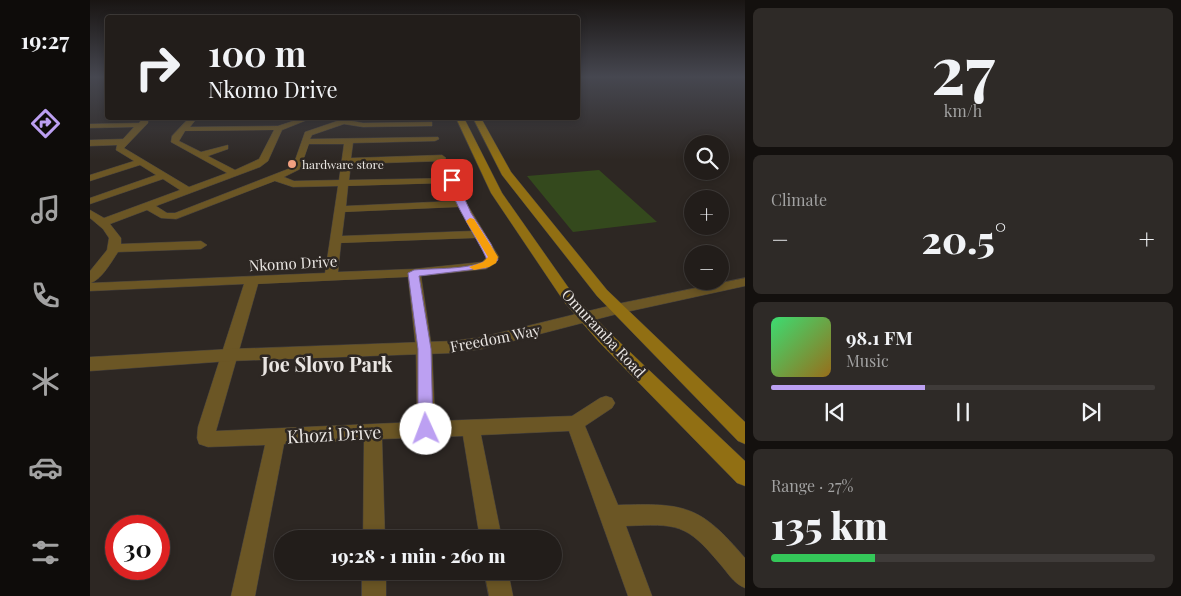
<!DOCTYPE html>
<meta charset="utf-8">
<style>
body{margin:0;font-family:"Playfair Display",serif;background:#2e2a27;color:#f1f3f6;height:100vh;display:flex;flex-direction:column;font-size:19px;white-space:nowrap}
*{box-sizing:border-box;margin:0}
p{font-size:16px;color:#a2a2a2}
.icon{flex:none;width:28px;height:28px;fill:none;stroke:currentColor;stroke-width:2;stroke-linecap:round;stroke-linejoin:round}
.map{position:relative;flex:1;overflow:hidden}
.panel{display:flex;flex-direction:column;gap:8px;padding:8px;background:#13100e;width:436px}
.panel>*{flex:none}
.banner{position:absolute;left:15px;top:15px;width:475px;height:105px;border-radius:5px;box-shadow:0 2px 8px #0003,0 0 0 1px #3f3b39;background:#221d1a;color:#f1f3f6;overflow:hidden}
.fabs{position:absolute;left:594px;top:135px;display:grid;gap:10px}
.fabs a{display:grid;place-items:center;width:45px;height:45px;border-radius:50%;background:#221d1a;box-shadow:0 2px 8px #0003,0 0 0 1px #3f3b39;font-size:25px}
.speed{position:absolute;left:15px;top:515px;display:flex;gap:10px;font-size:25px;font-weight:700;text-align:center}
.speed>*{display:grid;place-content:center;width:65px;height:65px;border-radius:50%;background:#221d1a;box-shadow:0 2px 8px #0003,0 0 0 1px #3f3b39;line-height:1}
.speed .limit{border:8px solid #d22;background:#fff;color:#111}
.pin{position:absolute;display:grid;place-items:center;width:42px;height:42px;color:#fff;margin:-21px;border-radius:10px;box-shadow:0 2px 8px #0006}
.me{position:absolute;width:55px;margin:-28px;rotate:358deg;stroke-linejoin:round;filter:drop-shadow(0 0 4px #0008)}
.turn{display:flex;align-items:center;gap:18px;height:105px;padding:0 20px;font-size:22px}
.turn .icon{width:65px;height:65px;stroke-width:2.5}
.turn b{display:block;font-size:35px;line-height:42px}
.big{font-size:38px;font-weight:800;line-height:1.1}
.panel .card{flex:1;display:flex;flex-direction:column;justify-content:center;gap:8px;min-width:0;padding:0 18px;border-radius:8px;background:#2e2a27}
.panel .dial{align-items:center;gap:0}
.dial b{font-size:65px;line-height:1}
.song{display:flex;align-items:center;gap:15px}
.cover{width:60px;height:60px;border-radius:8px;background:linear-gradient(135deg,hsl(140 70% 55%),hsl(40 70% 35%))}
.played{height:5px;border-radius:2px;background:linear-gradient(90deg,#bca0f2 40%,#3f3b39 40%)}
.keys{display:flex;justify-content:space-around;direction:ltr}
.heat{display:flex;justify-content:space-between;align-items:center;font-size:28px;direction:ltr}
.charge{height:8px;border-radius:4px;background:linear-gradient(90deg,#34c759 27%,#3f3b39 0)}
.trip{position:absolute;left:184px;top:530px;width:288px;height:50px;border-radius:25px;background:#221d1a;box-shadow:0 2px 8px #0003,0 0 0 1px #3f3b39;font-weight:800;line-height:50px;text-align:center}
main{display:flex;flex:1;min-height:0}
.menu{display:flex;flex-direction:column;width:90px;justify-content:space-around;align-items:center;background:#0e0c0a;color:#a2a2a2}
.menu .icon{width:35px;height:35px}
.menu .selected{color:#bca0f2}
.menu b{font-size:22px;color:#f1f3f6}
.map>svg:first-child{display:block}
</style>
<main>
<nav class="menu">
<b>19:27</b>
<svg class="icon selected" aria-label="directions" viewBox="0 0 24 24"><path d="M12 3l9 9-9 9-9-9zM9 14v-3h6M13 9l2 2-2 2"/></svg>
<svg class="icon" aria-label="music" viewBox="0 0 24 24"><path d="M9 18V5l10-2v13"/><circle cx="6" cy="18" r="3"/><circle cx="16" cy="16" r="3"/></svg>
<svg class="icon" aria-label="phone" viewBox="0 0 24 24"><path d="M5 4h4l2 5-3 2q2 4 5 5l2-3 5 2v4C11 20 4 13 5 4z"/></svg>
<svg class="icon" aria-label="climate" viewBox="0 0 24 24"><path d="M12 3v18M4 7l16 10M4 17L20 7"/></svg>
<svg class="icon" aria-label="car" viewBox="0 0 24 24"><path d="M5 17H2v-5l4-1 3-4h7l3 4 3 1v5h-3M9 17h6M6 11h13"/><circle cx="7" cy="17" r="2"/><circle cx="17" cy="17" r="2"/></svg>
<svg class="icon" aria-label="filters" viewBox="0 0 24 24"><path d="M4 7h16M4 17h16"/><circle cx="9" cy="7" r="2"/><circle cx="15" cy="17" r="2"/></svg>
</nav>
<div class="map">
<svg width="655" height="596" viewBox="0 0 655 596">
<rect width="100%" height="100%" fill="#2d2723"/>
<path fill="#34491d" d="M509,170l58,52 -84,10 -46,-56z"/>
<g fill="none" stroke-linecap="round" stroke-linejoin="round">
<defs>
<g id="minor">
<path d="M99,118h8l-7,9 88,-1 24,-8h10l-30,12 -14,31 -8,6 -104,39 11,7h8l113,-44 5,-3 12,-34 41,-14h9l-3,3 11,2 69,-1v4h-3l-66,1 -19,-3 -32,11 -2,4 128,-2 1,2 -4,2 -82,2 -2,15 91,-3 4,3 -4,3 -91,3 -2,16 106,-2 12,26 32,53 -3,6 -10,6 -65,7 11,73 3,72 137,-5 28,-18 6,-2 6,2 3,5 -3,5 -27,18 33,79c67,-2 82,0 127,53v30c-12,-5 -17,-15 -25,-24 -34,-41 -43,-40 -94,-38l26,70h-24l-59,-165 -88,4 21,104h-22l-17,-103 -81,3 3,100h-22l1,-99 -80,4 -29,152h-24l34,-151 -57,2 -9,-3 -2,-6 1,-11 46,-143 -154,7v-20l17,-21 2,-12 -6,-9 -13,-11v-8l14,8 76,-28 -17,-11 -73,25v-6l66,-23 -16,-10 -50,16v-6l44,-14 -18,-11 1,-5 -27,1v-6l33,-1 11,-12 -44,1v-4l49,-1 3,-4h6v4l-24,25 65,39 38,-14 -56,-31 1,-6zM184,130l-15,29 -24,11 -27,-14 20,-7v-4l-27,7 -22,-11 6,-10zM219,144h35l-5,36 -45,1 -10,-4 16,-8zM185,181l18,6 45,-1 -13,87 -234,10c11,-4 21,-22 27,-31l83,-3 6,-4 -6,-4 -80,3v-6l-11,-14 37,-14 14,8 15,1zM358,183l8,18 -110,5 2,-20zM369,207l13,24 -130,5 3,-24zM386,238l11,19 -5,5 -68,7 -76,3 3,-29zM318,277l8,72 1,73 -201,9 42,-147z"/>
<rect x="272" y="571" width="24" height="25"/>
<path d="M394,571h24l5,25h-24z"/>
</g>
<path id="tertiary" d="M655,278v8l-128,28 -135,35 -29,4 -223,8 -140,10v-14l140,-8 223,-8 29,-4 135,-33z"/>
<g id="secondary">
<path d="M366,118h8l38,75 73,104 36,37 134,127v25l-8,-3 -138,-141 -34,-39 -74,-110z"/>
<path d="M383,118h8l30,54 96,118 138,132v22l-7,-3 -141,-145 -95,-121z"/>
</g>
</defs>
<use href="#minor" stroke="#47423e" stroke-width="1"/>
<use href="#tertiary" stroke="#47423e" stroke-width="1"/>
<use href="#secondary" stroke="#47423e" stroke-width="1"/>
<use href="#minor" fill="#6b5625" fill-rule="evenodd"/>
<use href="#tertiary" fill="#6b5625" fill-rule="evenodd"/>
<use href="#secondary" fill="#916f13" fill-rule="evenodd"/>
</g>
<linearGradient id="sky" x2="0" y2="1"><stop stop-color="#191513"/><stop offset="0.48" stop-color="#464750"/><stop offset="1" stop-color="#464750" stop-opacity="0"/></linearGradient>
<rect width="655" height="160" fill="url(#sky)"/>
<path fill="#bca0f2" stroke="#7a689d" d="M359,178l7,2 15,33 20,31 7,16 -12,8 -67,8 12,73 2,80 -2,5 -5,2 -5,-2 -3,-5v-80l-10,-76 6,-3c19,-2 57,0 73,-10 -8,-20 -40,-65 -38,-82z"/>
<path fill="#f59e0b" d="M380,218l4,1 24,38 -2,6 -7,4 -15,3 -5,-3 14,-5 5,-5 -22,-36z"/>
<circle fill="#f2a080" stroke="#2d2723" stroke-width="2" cx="202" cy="164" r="5"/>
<g text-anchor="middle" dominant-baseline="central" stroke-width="5" stroke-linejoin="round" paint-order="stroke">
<g font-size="12" fill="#e9e5e2" stroke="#2d2723" text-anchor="start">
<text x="212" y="164">hardware store</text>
</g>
<g font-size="15" fill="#e9e5e2" stroke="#2d2723">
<text transform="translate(203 263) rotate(-3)">Nkomo Drive</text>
<text transform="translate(514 333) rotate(47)">Omuramba Road</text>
<text transform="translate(405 338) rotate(-11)">Freedom Way</text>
</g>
<g font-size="18" fill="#e9e5e2" stroke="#2d2723">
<text transform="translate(244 434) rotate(-3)">Khozi Drive</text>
</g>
<g font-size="20" font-weight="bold" fill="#e9e5e2" stroke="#2d2723">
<text x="237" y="363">Joe Slovo Park</text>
</g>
</g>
</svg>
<div class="fabs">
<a><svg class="icon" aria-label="search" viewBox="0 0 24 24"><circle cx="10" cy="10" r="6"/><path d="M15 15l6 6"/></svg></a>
<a>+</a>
<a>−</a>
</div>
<div class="speed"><div class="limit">30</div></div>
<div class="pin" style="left:362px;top:180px;background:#d93025"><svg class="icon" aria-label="arrive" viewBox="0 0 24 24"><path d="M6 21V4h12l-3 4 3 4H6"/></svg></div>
<svg class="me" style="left:336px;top:429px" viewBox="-20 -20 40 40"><circle r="19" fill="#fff"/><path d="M0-13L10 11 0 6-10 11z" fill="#bca0f2"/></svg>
<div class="trip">19:28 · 1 min · 260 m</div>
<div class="banner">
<div class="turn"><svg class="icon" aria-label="right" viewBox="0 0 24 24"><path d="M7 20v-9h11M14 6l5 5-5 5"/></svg><div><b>100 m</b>Nkomo Drive</div></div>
</div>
</div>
<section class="panel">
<div class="card dial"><b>27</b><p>km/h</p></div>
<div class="card"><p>Climate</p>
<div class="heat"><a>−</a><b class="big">20.5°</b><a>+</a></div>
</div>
<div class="card">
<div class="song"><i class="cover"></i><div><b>98.1 FM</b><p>Music</p></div></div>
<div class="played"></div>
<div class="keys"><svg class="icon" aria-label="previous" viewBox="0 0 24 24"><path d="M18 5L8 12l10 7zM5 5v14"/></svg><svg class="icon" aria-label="pause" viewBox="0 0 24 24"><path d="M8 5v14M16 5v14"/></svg><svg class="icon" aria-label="next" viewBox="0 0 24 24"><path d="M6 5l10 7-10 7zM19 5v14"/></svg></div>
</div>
<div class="card"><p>Range · 27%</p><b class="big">135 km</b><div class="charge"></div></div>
</section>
</main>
